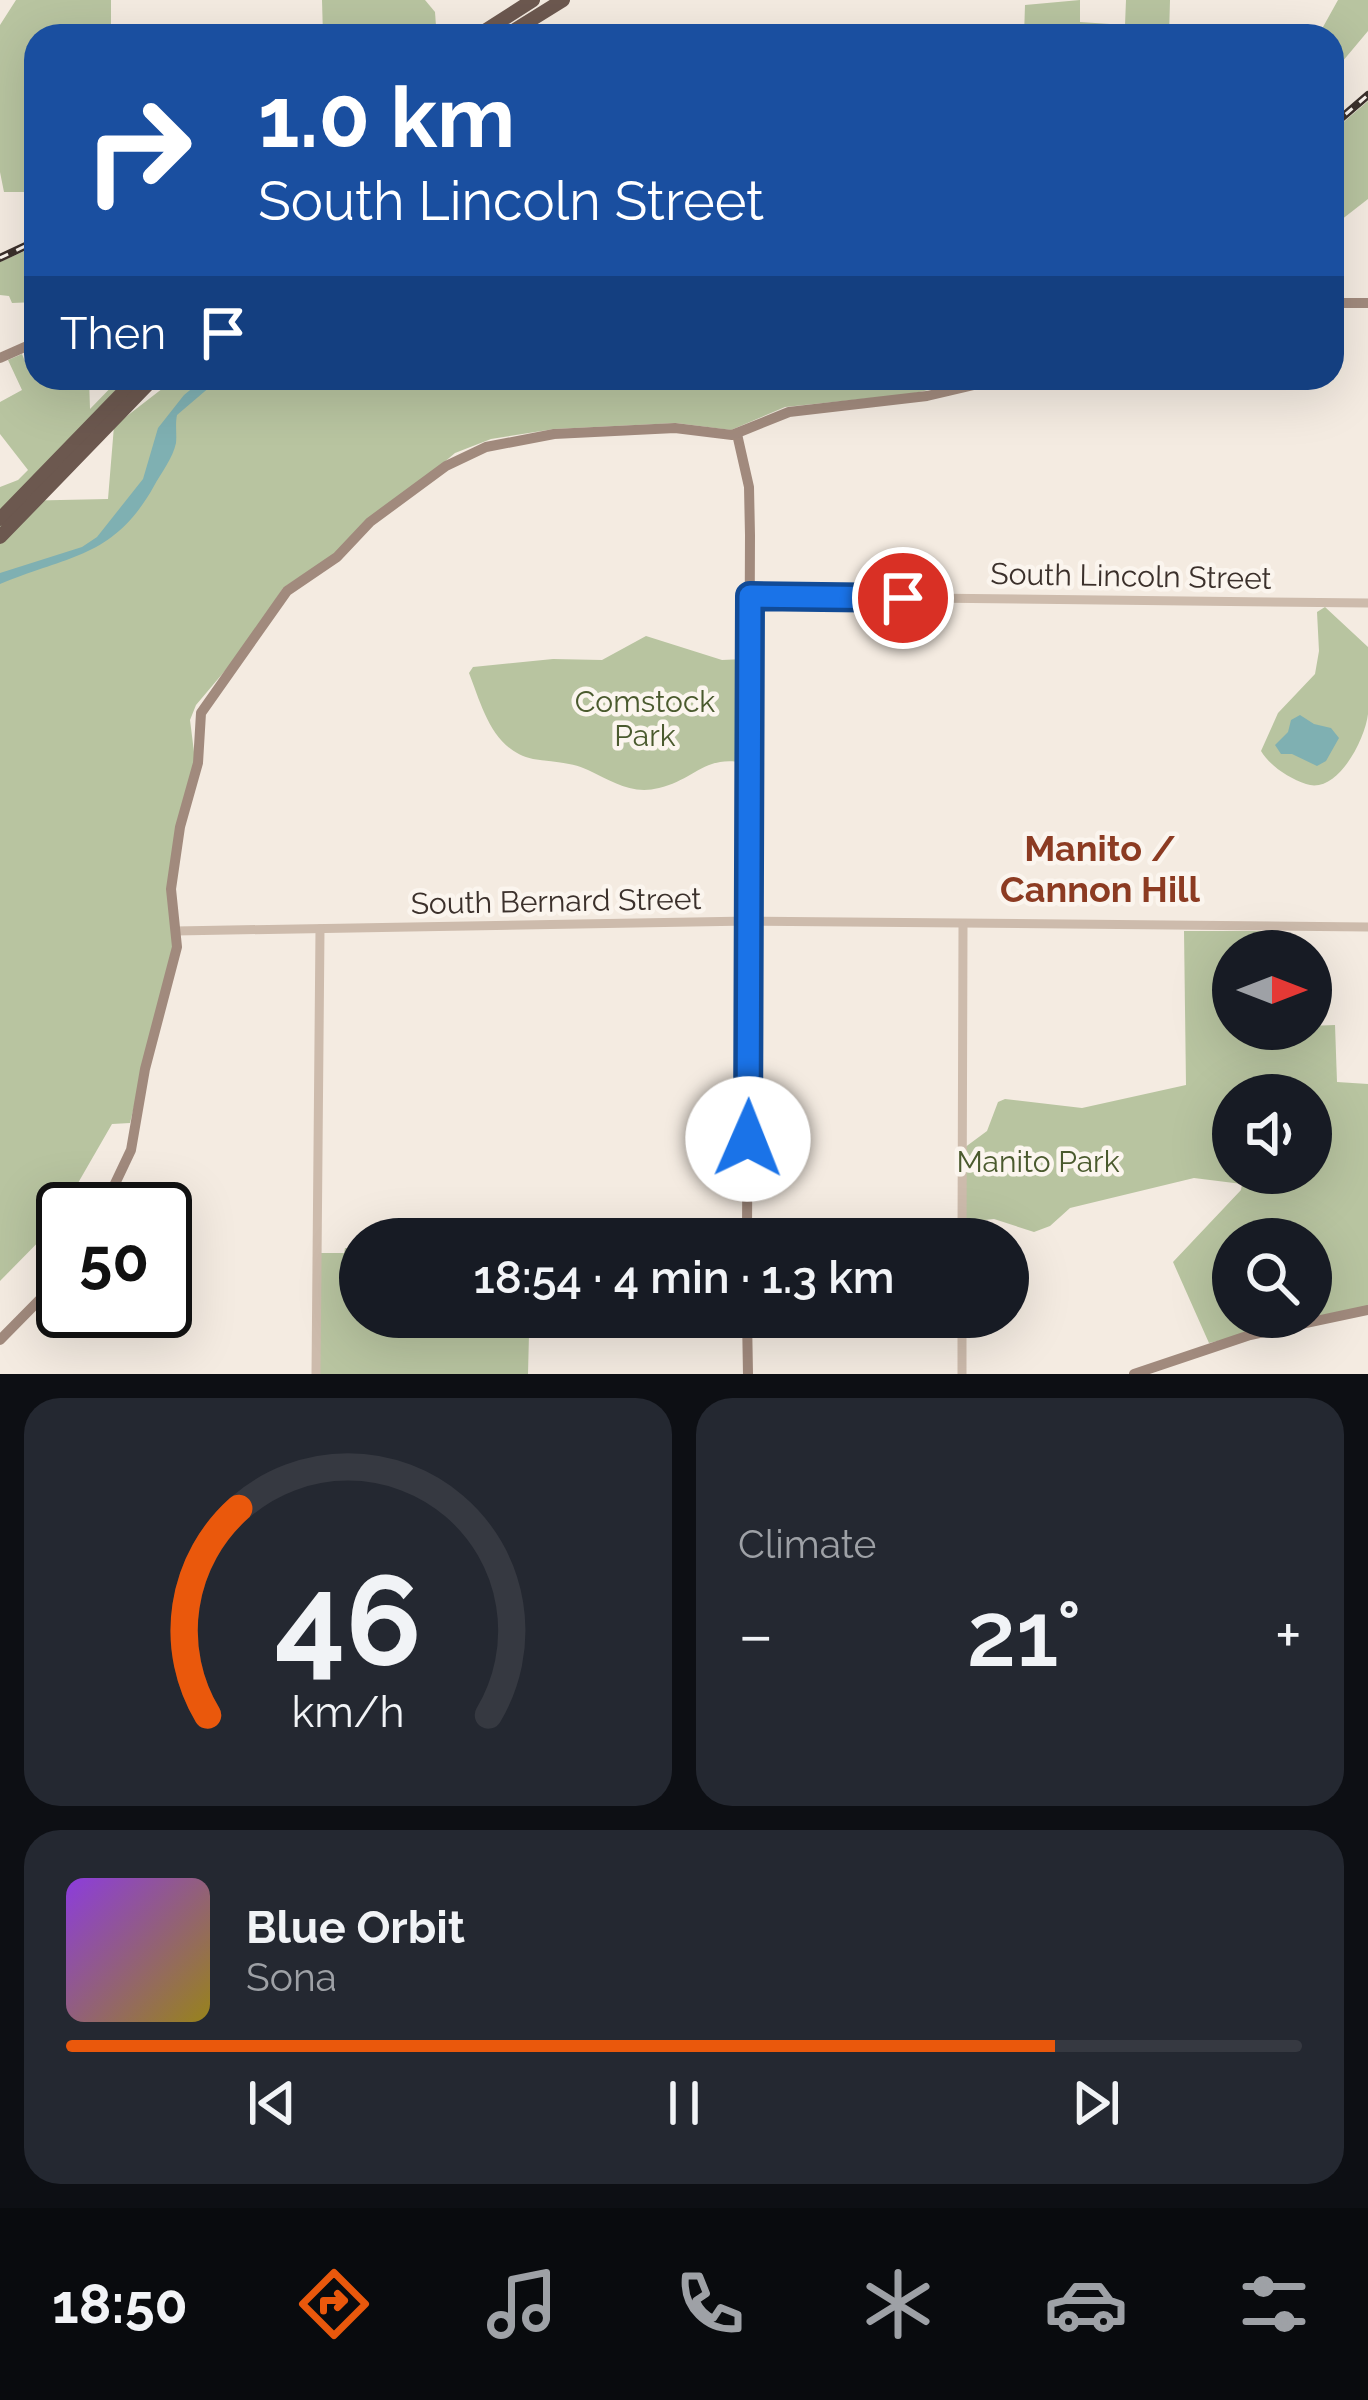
<!DOCTYPE html>
<meta charset="utf-8">
<style>
body{margin:0;font-family:Raleway,sans-serif;background:#242831;color:#f1f3f6;height:100vh;display:flex;flex-direction:column;font-size:45px;white-space:nowrap}
*{box-sizing:border-box;margin:0}
p{font-size:39px;color:#9ea1a6}
.icon{flex:none;width:66px;height:66px;fill:none;stroke:currentColor;stroke-width:2;stroke-linecap:round;stroke-linejoin:round}
.map{position:relative;height:1374px;overflow:hidden}
.side{display:flex;flex-direction:column;gap:24px;padding:24px;background:#0d0f14;flex:1}
.side>*{flex:none}
.hud{position:absolute;left:24px;top:24px;width:1320px;height:366px;border-radius:36px;box-shadow:0 12px 48px #0002;background:#1a4fa0;color:#fff;overflow:hidden}
.needle{width:78px;rotate:90deg}
.tools{position:absolute;left:1212px;top:930px;display:grid;gap:24px}
.tools a{display:grid;place-items:center;width:120px;height:120px;border-radius:50%;background:#171b24;box-shadow:0 12px 48px #0002;font-size:60px}
.speed{position:absolute;left:36px;top:1182px;display:flex;gap:24px;font-size:60px;font-weight:700;text-align:center}
.speed>*{display:grid;place-content:center;width:156px;height:156px;border-radius:50%;background:#171b24;box-shadow:0 12px 48px #0002;line-height:1}
.speed .limit{border:6px solid #111;border-radius:18px;background:#fff;color:#111}
.pin{position:absolute;display:grid;place-items:center;width:102px;height:102px;color:#fff;margin:-51px;border:6px solid #fff;border-radius:50%;box-shadow:0 3px 12px #0007}
.me{position:absolute;width:132px;margin:-66px;rotate:1deg;stroke-linejoin:round;filter:drop-shadow(0 0 9px #0008)}
.turn{display:flex;align-items:center;gap:42px;height:252px;padding:0 36px;font-size:54px}
.turn .icon{width:156px;height:156px;stroke-width:2.5}
.turn b{display:block;font-size:84px;line-height:102px}
.then{display:flex;align-items:center;height:114px;padding:0 36px;background:#0003;gap:24px;font-size:45px}
.big{font-size:90px;font-weight:600;line-height:1.1}
.side .tile{flex:1;display:flex;flex-direction:column;justify-content:center;gap:18px;min-width:0;padding:0 42px;border-radius:36px;background:#242831}
.side .dial{align-items:center;gap:0}
.dial svg{height:312px;overflow:visible;fill:none;stroke:#363941;stroke-width:7;stroke-linecap:round;text-anchor:middle}
.dial text{fill:#f1f3f6;stroke:none}
.song{display:flex;align-items:center;gap:36px}
.cover{width:144px;height:144px;border-radius:18px;background:linear-gradient(135deg,hsl(270 70% 55%),hsl(50 70% 35%))}
.played{height:12px;border-radius:6px;background:linear-gradient(90deg,#ea580c 80%,#363941 80%)}
.keys{display:flex;justify-content:space-around;direction:ltr}
.heat{display:flex;justify-content:space-between;align-items:center;font-size:66px;direction:ltr}
.side .tiles{flex:1;display:grid;gap:24px;grid-template-columns:1fr 1fr}
.tile:last-child{grid-column:span 2}
.trip{position:absolute;left:339px;top:1218px;width:690px;height:120px;border-radius:60px;background:#171b24;box-shadow:0 12px 48px #0002;font-weight:600;line-height:120px;text-align:center}
.menu{display:flex;height:192px;justify-content:space-around;align-items:center;background:#090b0e;color:#9ea1a6}
.menu .icon{width:84px;height:84px}
.menu .selected{color:#ea580c}
.menu b{font-size:54px;color:#f1f3f6}
.map>svg:first-child{display:block}
</style>
<div class="map">
<svg width="1368" height="1374" viewBox="0 0 1368 1374">
<rect width="100%" height="100%" fill="#f4ebe1"/>
<g fill="#b8c4a0" fill-rule="evenodd">
<path d="M16,0h95v36h-75l-1,156h-31l-4,-20v-147z"/>
<path d="M322,0h103l10,12 1,14 -14,10h-99z"/>
<path d="M1080,0v22l45,3 1,-25h44l-1,36h-145l1,-31z"/>
<path d="M1338,0h30v31l-36,43v-38h-14z"/>
<path d="M1368,101v98l-36,28v-95z"/>
<path d="M36,246v56l-24,1 -3,-7 -9,-1v-33z"/>
<path d="M22,354l6,15 8,-3v12h53l1,31 30,-31h7l-113,123 94,-2 6,-73 62,-48h808l-74,16 -125,13 -54,23 -55,-7 -122,6 -63,10 -36,14 -116,98 -56,37 -38,59 -49,58 -6,15 5,40 -19,66 -3,122 -43,175 -18,1 -49,85 -1,9 -62,63v-794l18,-7 10,-10 -28,-36v-32l22,-12 -14,-30z"/>
<path d="M1325,607l43,40c0,22 0,45 0,67 -3,26 -31,81 -62,70 -17,-6 -36,-18 -45,-33l17,-38 37,-39 4,-23 -2,-39z"/>
<path d="M646,636l76,24 23,-1 -1,104c-38,-9 -50,17 -85,25 -28,7 -47,-7 -71,-18 -16,-8 -37,-8 -55,-11 -41,-9 -51,-53 -64,-86l4,-6 80,-8 49,1z"/>
<path d="M1184,931h98v20h-49v78l102,-4 2,57 31,2v222l-159,37 -36,-81 68,-72 1,-6 -48,-6 -124,30 -20,18 -16,6 -40,-13 -28,3 -2,-74 23,-17 11,-29 7,-3 77,9 104,-23zM1233,1095h78v78h-78zM1233,1239h78v78h-78z"/>
<path d="M345,1248h15v69h83v17h86l-1,40h-208v-121h24z"/>
</g>
<g fill="#7fb0b2">
<path d="M205,378h25l-12,2 -41,35c-2,10 0,19 -1,28 -3,15 -15,30 -22,43 -40,72 -85,69 -154,98v-11l82,-26 15,-10 46,-58 15,-51 26,-33z"/>
<path d="M1300,715l14,9 17,4 8,10 -13,23 -9,5 -25,-12h-11l-6,-9 13,-13 3,-12z"/>
</g>
<g fill="none" stroke-linecap="round" stroke-linejoin="round">
<g stroke="#cdbbac" stroke-width="9">
<path d="M750,596l618,7"/>
<path d="M176,931l573,-10 619,6"/>
<path d="M962,1239l1,-314"/>
<path d="M962,1317v57"/>
<path d="M316,1374l4,-445"/>
</g>
<g stroke="#a18a7d" stroke-width="10">
<path d="M1332,303h36"/>
<path d="M0,358l36,-16"/>
<path d="M737,434l12,53 1,48 -3,704"/>
<path d="M103,1209l28,-59 14,-81 32,-122 -6,-58 9,-62 18,-64 3,-50 86,-122 50,-34 33,-35 76,-56 40,-19 68,-13 121,-6 57,7 57,-23 138,-16 77,-18"/>
<path d="M747,1317l1,57"/>
<path d="M0,1340l63,-64"/>
<path d="M1134,1374l116,-39 118,-25"/>
</g>
<g stroke="#6c584f" stroke-width="14">
<path d="M477,36l56,-36"/>
<path d="M505,36l58,-36"/>
<path d="M0,519l137,-141"/>
<path d="M0,537l154,-159"/>
</g>
<defs>
<g id="rail">
<path d="M1332,126l36,-31"/>
<path d="M0,258l36,-17"/>
</g>
</defs>
<use href="#rail" stroke="#3b302b" stroke-width="8"/>
<use href="#rail" stroke="#fbf5ee" stroke-width="3" stroke-dasharray="9" stroke-linecap="butt"/>
</g>
<g fill="none" stroke-linecap="round" stroke-linejoin="round">
<defs>
<path id="route" d="M748,1139l2,-543 153,2"/>
</defs>
<use href="#route" stroke="#114b97" stroke-width="30"/>
<use href="#route" stroke="#1a73e8" stroke-width="21"/>
</g>
<g text-anchor="middle" dominant-baseline="central" stroke-width="9" stroke-linejoin="round" paint-order="stroke">
<g font-size="30" fill="#3b302b" stroke="#fbf5ee">
<text transform="translate(1131 576) rotate(1)">South Lincoln Street</text>
<text transform="translate(556 901) rotate(-1)">South Bernard Street</text>
</g>
<g font-size="30" fill="#4a5a2e" stroke="#fbf5ee">
<text x="645" y="701">Comstock<tspan x="645" dy="34">Park</tspan></text>
<text x="1038" y="1161">Manito Park</text>
</g>
<g font-size="36" font-weight="bold" fill="#8c3b22" stroke="#fbf5ee">
<text x="1100" y="848">Manito /<tspan x="1100" dy="41">Cannon Hill</tspan></text>
</g>
</g>
</svg>
<div class="tools">
<a><svg class="needle" viewBox="-14 -14 28 28"><path d="M0-13l5 13h-10z" fill="#e53935"/><path d="M0 13l5-13h-10z" fill="#9ea1a6"/></svg></a>
<a><svg class="icon" aria-label="sound" viewBox="0 0 24 24"><path d="M4 9h4l5-4v14l-5-4H4zM17 9q2 3 0 6"/></svg></a>
<a><svg class="icon" aria-label="search" viewBox="0 0 24 24"><circle cx="10" cy="10" r="6"/><path d="M15 15l6 6"/></svg></a>
</div>
<div class="speed"><div class="limit">50</div></div>
<div class="pin" style="left:903px;top:598px;background:#d93025"><svg class="icon" aria-label="arrive" viewBox="0 0 24 24"><path d="M6 21V4h12l-3 4 3 4H6"/></svg></div>
<svg class="me" style="left:748px;top:1139px" viewBox="-20 -20 40 40"><circle r="19" fill="#fff"/><path d="M0-13L10 11 0 6-10 11z" fill="#1a73e8"/></svg>
<div class="trip">18:54 · 4 min · 1.3 km</div>
<div class="hud">
<div class="turn"><svg class="icon" aria-label="right" viewBox="0 0 24 24"><path d="M7 20v-9h11M14 6l5 5-5 5"/></svg><div><b>1.0 km</b>South Lincoln Street</div></div>
<div class="then">Then<svg class="icon" aria-label="arrive" viewBox="0 0 24 24"><path d="M6 21V4h12l-3 4 3 4H6"/></svg></div>
</div>
</div>
<section class="side">
<div class="tiles">
<div class="tile dial"><svg viewBox="0 0 100 80">
<path d="M14 69A42 42 0 1 1 86 69"/>
<path d="M14 69A42 42 0 0 1 22 16" stroke="#ea580c"/>
<text x="50" y="56" font-size="32" font-weight="700">46</text>
<text x="50" y="72" font-size="11">km/h</text>
</svg></div>
<div class="tile"><p>Climate</p>
<div class="heat"><a>−</a><b class="big">21°</b><a>+</a></div>
</div>
<div class="tile">
<div class="song"><i class="cover"></i><div><b>Blue Orbit</b><p>Sona</p></div></div>
<div class="played"></div>
<div class="keys"><svg class="icon" aria-label="previous" viewBox="0 0 24 24"><path d="M18 5L8 12l10 7zM5 5v14"/></svg><svg class="icon" aria-label="pause" viewBox="0 0 24 24"><path d="M8 5v14M16 5v14"/></svg><svg class="icon" aria-label="next" viewBox="0 0 24 24"><path d="M6 5l10 7-10 7zM19 5v14"/></svg></div>
</div>
</div>
</section>
<nav class="menu">
<b>18:50</b>
<svg class="icon selected" aria-label="directions" viewBox="0 0 24 24"><path d="M12 3l9 9-9 9-9-9zM9 14v-3h6M13 9l2 2-2 2"/></svg>
<svg class="icon" aria-label="music" viewBox="0 0 24 24"><path d="M9 18V5l10-2v13"/><circle cx="6" cy="18" r="3"/><circle cx="16" cy="16" r="3"/></svg>
<svg class="icon" aria-label="phone" viewBox="0 0 24 24"><path d="M5 4h4l2 5-3 2q2 4 5 5l2-3 5 2v4C11 20 4 13 5 4z"/></svg>
<svg class="icon" aria-label="climate" viewBox="0 0 24 24"><path d="M12 3v18M4 7l16 10M4 17L20 7"/></svg>
<svg class="icon" aria-label="car" viewBox="0 0 24 24"><path d="M5 17H2v-5l4-1 3-4h7l3 4 3 1v5h-3M9 17h6M6 11h13"/><circle cx="7" cy="17" r="2"/><circle cx="17" cy="17" r="2"/></svg>
<svg class="icon" aria-label="filters" viewBox="0 0 24 24"><path d="M4 7h16M4 17h16"/><circle cx="9" cy="7" r="2"/><circle cx="15" cy="17" r="2"/></svg>
</nav>
